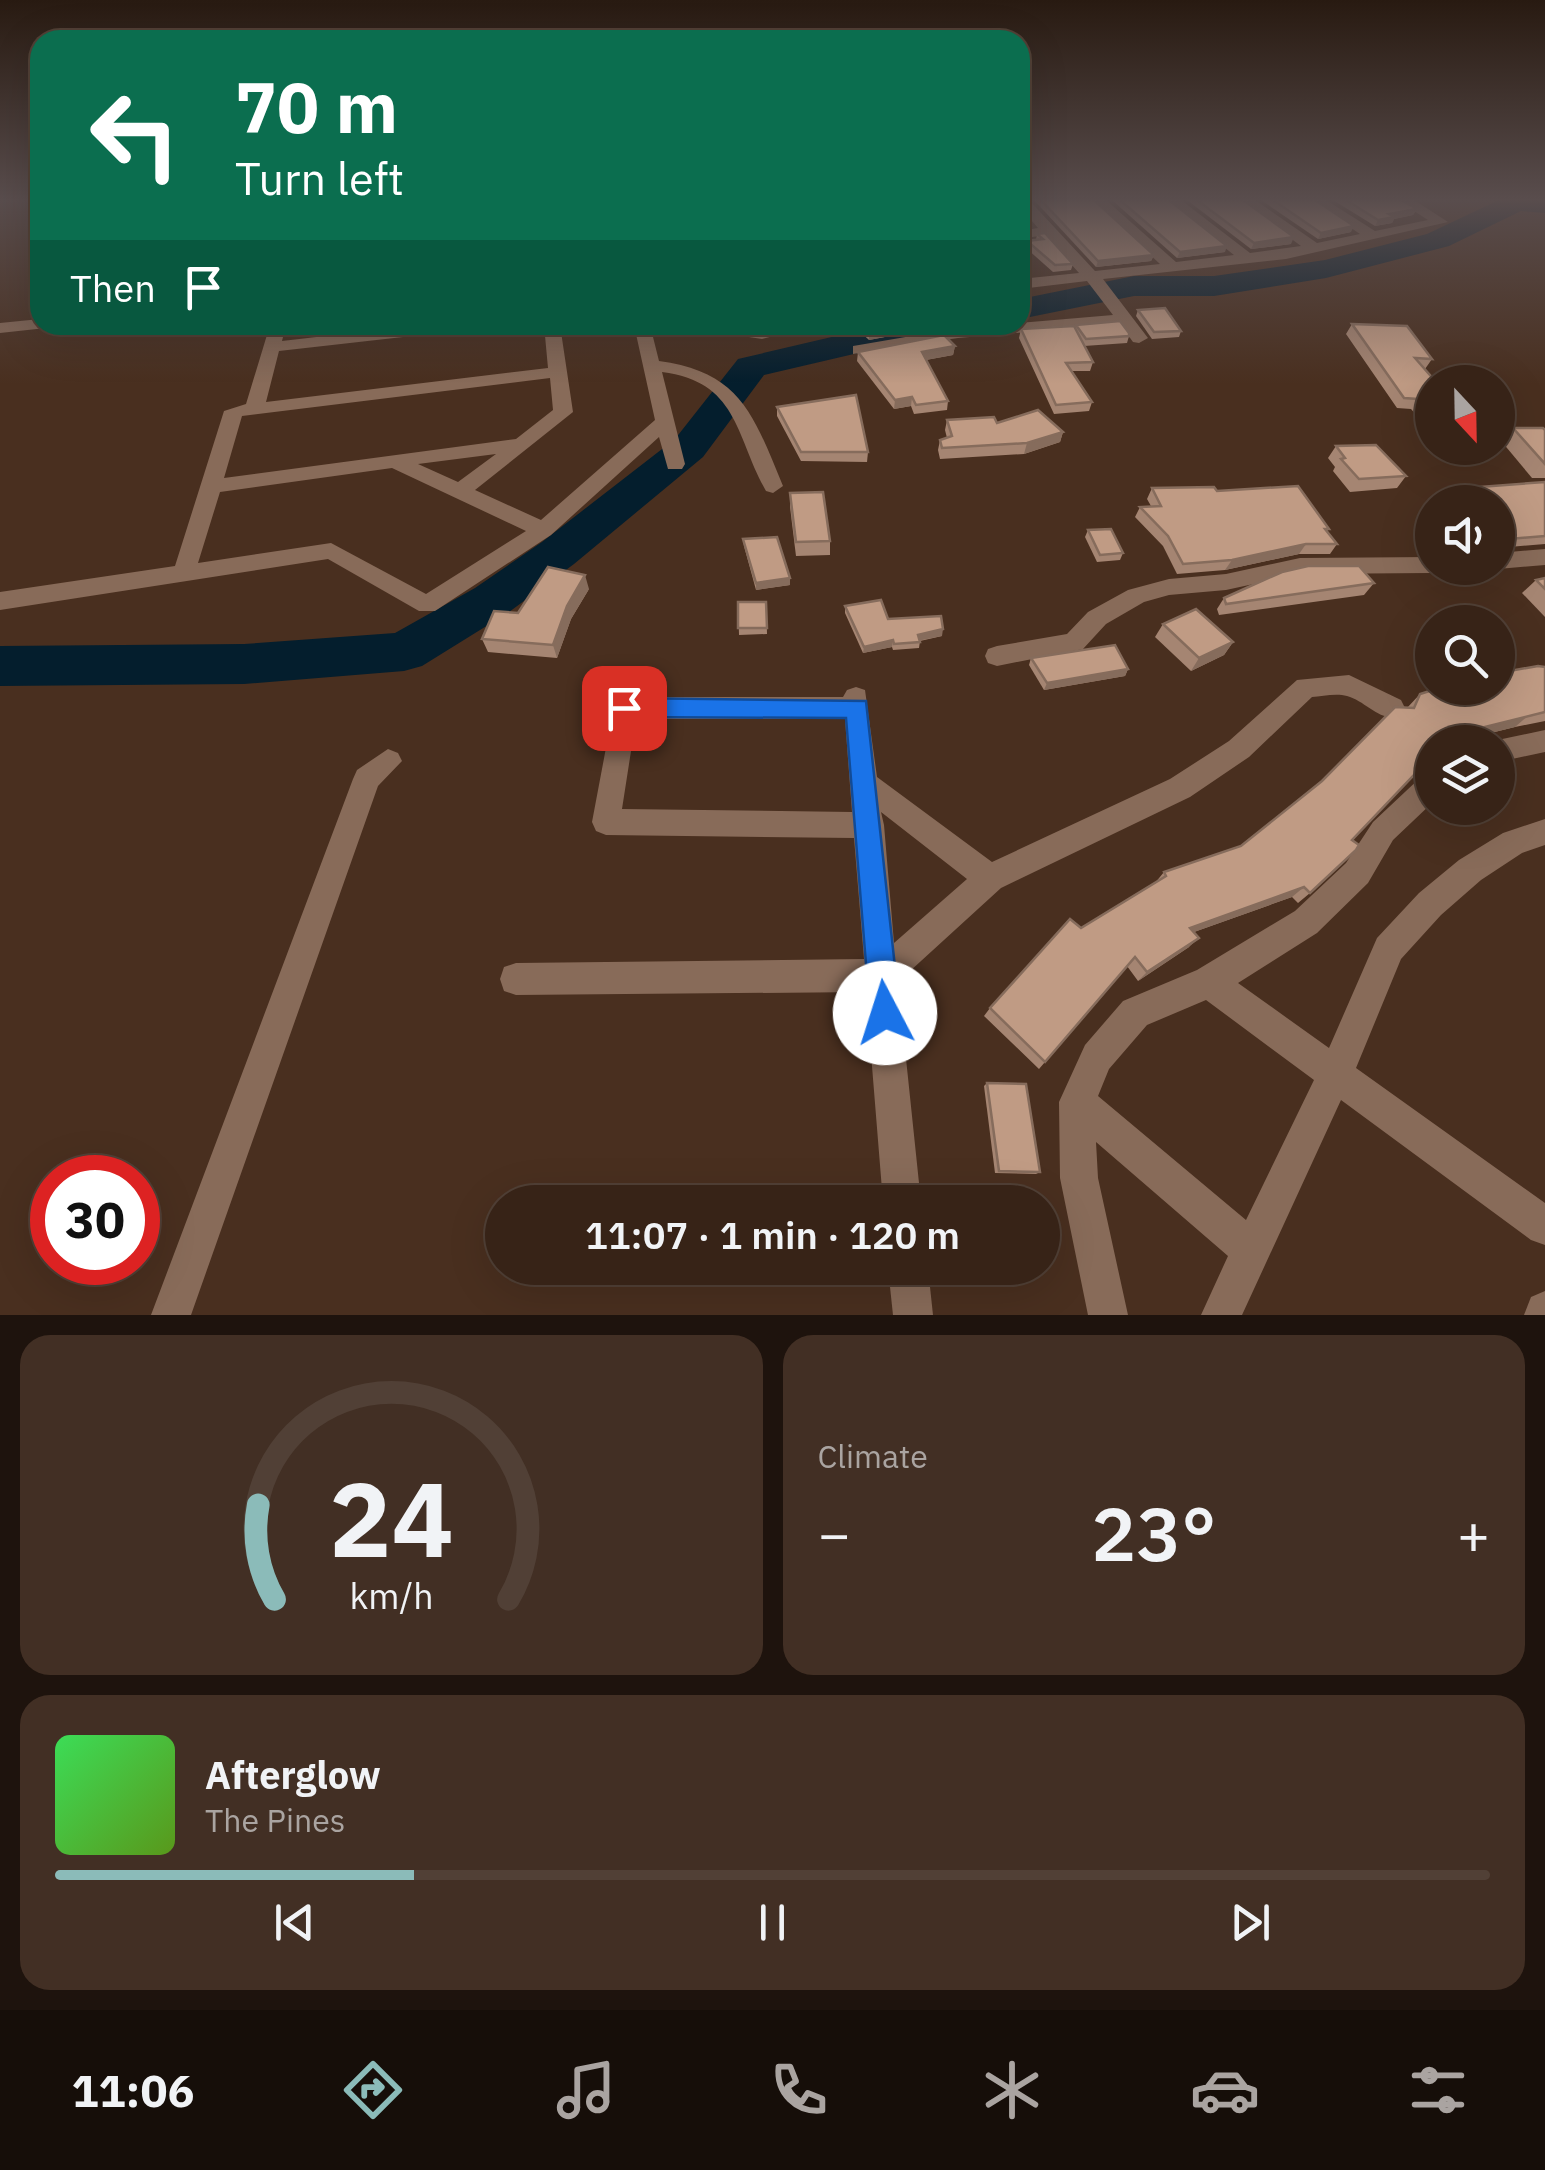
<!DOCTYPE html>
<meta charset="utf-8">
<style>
body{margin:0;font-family:"IBM Plex Sans",sans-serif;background:#422f24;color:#f1f3f6;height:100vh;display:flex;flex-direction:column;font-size:38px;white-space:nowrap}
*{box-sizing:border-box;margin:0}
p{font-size:32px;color:#aaa4a1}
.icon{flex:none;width:55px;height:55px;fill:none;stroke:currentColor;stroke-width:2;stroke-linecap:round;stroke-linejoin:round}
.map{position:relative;height:1315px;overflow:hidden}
.panel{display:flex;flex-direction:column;gap:20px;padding:20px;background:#1e130d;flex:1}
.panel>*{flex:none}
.banner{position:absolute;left:30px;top:30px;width:1000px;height:305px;border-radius:30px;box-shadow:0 10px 40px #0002,0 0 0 2px #514036;background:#0b6e4f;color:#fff;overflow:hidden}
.needle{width:65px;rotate:158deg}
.fabs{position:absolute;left:1415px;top:365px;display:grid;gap:20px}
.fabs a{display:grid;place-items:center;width:100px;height:100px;border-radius:50%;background:#372317;box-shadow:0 10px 40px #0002,0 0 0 2px #514036;font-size:50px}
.speed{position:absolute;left:30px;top:1155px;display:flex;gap:20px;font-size:50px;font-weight:700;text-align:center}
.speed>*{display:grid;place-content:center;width:130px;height:130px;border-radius:50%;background:#372317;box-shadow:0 10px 40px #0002,0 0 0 2px #514036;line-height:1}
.speed .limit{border:15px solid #d22;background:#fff;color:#111}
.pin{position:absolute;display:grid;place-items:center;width:85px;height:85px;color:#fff;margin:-42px;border-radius:20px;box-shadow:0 5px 15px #0006}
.me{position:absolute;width:110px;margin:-55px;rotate:355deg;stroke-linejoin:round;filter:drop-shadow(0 0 8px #0008)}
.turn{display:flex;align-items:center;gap:35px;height:210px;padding:0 40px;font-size:45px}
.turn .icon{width:130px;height:130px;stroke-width:2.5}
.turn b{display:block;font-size:70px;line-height:85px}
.then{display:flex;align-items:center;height:95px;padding:0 40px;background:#0003;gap:20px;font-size:38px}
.big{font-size:75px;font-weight:600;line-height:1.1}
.panel .tile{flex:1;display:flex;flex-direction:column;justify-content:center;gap:15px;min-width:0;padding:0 35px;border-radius:30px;background:#422f24}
.panel .dial{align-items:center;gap:0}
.dial svg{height:260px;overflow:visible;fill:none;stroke:#514036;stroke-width:7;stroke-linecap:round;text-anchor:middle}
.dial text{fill:#f1f3f6;stroke:none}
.song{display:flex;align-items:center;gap:30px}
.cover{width:120px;height:120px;border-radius:15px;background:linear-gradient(135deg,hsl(130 70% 55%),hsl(90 70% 35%))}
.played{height:10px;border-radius:5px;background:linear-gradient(90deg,#8bbbb9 25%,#514036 25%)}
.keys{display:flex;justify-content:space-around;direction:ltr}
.heat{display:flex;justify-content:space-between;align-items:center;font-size:55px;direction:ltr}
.panel .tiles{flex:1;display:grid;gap:20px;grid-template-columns:1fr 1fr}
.tile:last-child{grid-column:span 2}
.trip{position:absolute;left:485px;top:1185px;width:575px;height:100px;border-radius:50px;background:#372317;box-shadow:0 10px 40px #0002,0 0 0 2px #514036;font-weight:600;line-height:100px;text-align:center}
.menu{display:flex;height:160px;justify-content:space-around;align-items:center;background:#160e09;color:#aaa4a1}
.menu .icon{width:70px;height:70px}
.menu .current{color:#8bbbb9}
.menu b{font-size:45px;color:#f1f3f6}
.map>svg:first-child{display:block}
</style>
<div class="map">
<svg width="1545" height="1315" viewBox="0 0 1545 1315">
<rect width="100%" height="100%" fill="#492f1f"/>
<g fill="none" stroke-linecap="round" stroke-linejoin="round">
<g fill="#041e2d" fill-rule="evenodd">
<path d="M1499,200h46v13l-24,-2 -72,35 -123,32 -112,18h-80l-114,23v-20l114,-23h80l111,-16 102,-26z"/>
<path d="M883,325h70l-5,7 -184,43 -61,82 -129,107 -65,48 -87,54 -18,5 -160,13 -244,2v-40l244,-2 151,-11 80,-45 67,-46 133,-103 63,-80z"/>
</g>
<g fill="#886b59" fill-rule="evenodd">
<path d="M1020,200h9l66,71 65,-7 -69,-64h15l70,62 58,-7 -69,-55h16l69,53 51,-7 -62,-46h16l62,43 43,-9 -50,-34h16l49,31 53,-11 -31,-20h17l34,22 -162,37 -183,20 45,59 -9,5 -6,-1 -13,-18 -162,14 -105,16v-8l6,-1 99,-17 155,-13 -26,-34 -67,8v-10l59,-6 -34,-38 -25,4v-8l18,-3 -18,-21z"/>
<path d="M40,319v6h8l-2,3 -46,5v-10z"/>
<path d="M270,325h16l-4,16 138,-16h53l-8,5 -186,21 -13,51 282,-34 -4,-43h16l13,87 -98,78 66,30 114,-100 -21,-95h16l9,36c83,11 95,56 124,125l-10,7 -7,-2c-31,-55 -27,-109 -104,-119l23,92 -3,5h-14l-9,-32 -108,98 -116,76h-16l-91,-52 -328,51v-18l175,-26 49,-155 22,-7zM550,378l3,32 -37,29 -292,39 18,-62zM496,454l-38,28 -40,-18zM392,468l134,63 -100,63 -95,-51 -133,20 22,-71z"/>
<path d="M740,325l22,4 53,-4 -53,14 -13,-2z"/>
<path d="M1545,549v16l-47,4 -5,-1h5v-15z"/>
<path d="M1432,557v11h10l-10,5 -132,1 -74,16 -57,5 -25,7 -38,22 -23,25 -86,17 -9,-3 -3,-7 3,-7 9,-3 70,-12 21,-22 40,-22 41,-11 57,-5 74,-16z"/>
<path d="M1349,675l52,25 4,8 -4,8c-21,7 -35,-15 -54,-20 -10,-3 -25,0 -35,1l-63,60 -59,40 -189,91 -103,94 23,220h-38l-17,-210 -350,3 -12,-4 -4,-12 4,-12 12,-4 348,-4 -10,-121 -248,-3 -10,-4 -4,-9 23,-122 9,-3h219l4,-7 9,-3 9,3 12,87 115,85 178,-83 59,-38 68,-61zM636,719h209l7,93 -230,-3zM881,812l86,67 -73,64 -10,-118z"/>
<path d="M1545,730v22l-47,10v-20h-10z"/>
<path d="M388,749l10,4 4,8 -24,25 -187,529h-40l202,-536 4,-9z"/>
<path d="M1432,773v30l-39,37 -25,43 -51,50 -79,50 91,65 48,-110 42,-45 40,-33 44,-27 42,-14v26l-23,8 -41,27 -40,35 -40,44 -45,109 189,135v42l-14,-5 -190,-140 -99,215h-41l27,-59 -132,-114 2,36 30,137h-40l-28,-137 -1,-76 26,-57 38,-44 74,-31 98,-59 51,-48 27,-41 49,-46zM1206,1000l108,80 -68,140 -148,-124 11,-27 38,-44z"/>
<path d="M888,1268h40l5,47h-40z"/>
<path d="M1545,1291v24h-21l7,-18z"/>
</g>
</g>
<g fill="#a58572">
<path d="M1034,200h60l60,55 -3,6 -55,6z"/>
<path d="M1112,200h57l56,52 -48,6z"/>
<path d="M1187,200h56l48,44 -40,5z"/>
<path d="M1261,200h54l36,32 -33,7z"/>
<path d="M1333,200h68l16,9 -4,6 -19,4 -2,4 -17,3z"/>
<path d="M1037,234l36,30 -2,6 -18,2 -27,-24 1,-7 9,-1z"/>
<path d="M1138,310l43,21 -2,6 -27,2 -16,-23z"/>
<path d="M1352,324l80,35 -7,10 7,13v37h-12l-9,-10 -14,-1 -51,-74z"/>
<path d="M856,325h72l-1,4 -58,11 -13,-12z"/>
<path d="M1076,325l53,11 -2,7 -43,3 9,16 -3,9h-18l20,31 -3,9 -35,3 -35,-76 2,-9h54z"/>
<path d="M955,346l-2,9 -27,5 22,41 -1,9 -33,4 -3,-8 -17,3 -37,-48 1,-9z"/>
<path d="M777,407l91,45 -1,10 -66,-1 -24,-45z"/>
<path d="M947,420l50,3 66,9 -3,10 -36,12 -84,5 -2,-9 2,-10 7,-2 -2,-8z"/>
<path d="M1513,428l32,2v48h-13l-30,-36z"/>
<path d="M1336,446l70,30 -9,12 -47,4 -17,-21 2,-4 -7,-9z"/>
<path d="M1545,482v62l-47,4v-46h-51l2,-2 24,-1 -2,-3 8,-9z"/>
<path d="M1152,488l65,3 110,41 10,12 -7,10h-31l-74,16 -48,4 -14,-28 -28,-29 5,-10 11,-1 -4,-7z"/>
<path d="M790,493l40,48v14l-34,1 -6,-49z"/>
<path d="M1088,530l35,23 -3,7 -23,2 -12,-25z"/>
<path d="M743,539l47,39v7l-34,5 -12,-44z"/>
<path d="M1545,578v39l-23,-24 14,-13z"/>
<path d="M1374,583l-10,12 -145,20 -2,-6 7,-11z"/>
<path d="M589,589l-18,30 -14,39 -69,-6 -6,-13 36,-26z"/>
<path d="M738,602h28l1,32 -28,1z"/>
<path d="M845,606l43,13 54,17 -22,5 -1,7 -26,2 -1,-3 -29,6 -18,-40z"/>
<path d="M1163,624l70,18 -9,13 -33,16 -36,-34z"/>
<path d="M1031,658l97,11 -3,7 -81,14 -15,-25z"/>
<path d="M1545,667v54l-30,6 -61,15h-22l-122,151 -12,10 -6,-6 -98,35 -5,15 -51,34 -11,-15 -88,103 -55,-53 6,-8 91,-80 74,-45 9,-11 77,-26 81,-65 85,-73 13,-14 10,-4 3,-2h65z"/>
<path d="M987,1083l53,89 -4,2 -41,-1 -11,-87z"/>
</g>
<g fill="#866c5c">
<path d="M1417,209l-4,6 -19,4 -2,4 -17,3 3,-6 11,-6z"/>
<path d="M1032,219l-1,6 -11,2 2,-6z"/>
<path d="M1354,226l-3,6 -33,7 3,-6z"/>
<path d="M1294,237l-3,7 -40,5 3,-6z"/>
<path d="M1227,246l-2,6 -48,6 3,-6z"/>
<path d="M1154,255l-3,6 -55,6 2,-6z"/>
<path d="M915,325h13l-1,4 -58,11v-7z"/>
<path d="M955,346l-2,9 -33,6 2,-9z"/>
<path d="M912,397l-1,9 -17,3 1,-9z"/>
<path d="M1063,432l-3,10 -36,12 3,-11z"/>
<path d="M1306,544l-7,10 -74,16 7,-10z"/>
<path d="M585,575l4,14 -18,30 -14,39 -4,-13 14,-39z"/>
<path d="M790,578v7l-34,5v-7z"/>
<path d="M943,629l-1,7 -25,5 1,-6z"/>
<path d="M893,640l-1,7 -29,6 1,-6z"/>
<path d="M1233,642l-9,13 -33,16 8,-13z"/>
<path d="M1128,669l-3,7 -81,14 3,-7z"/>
<path d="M1529,715l-14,12 -61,15h-10l9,-7z"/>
<path d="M1304,887l-12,10 -112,40 10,-9z"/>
<path d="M1199,938l-10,9 -51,34 9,-9z"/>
</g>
<g fill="#c09b84" stroke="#866c5c" stroke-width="2.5">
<path d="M1041,200h53l60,55 -56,6z"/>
<path d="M1120,200h49l58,46 -47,6z"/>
<path d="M1197,200h46l51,37 -40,6z"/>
<path d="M1273,200h42l39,26 -33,7z"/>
<path d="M1346,200h55l16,9 -28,5 6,3 -17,3z"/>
<path d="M1020,205l12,14 -10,2 -2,-2z"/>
<path d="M1045,233l28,31 -18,1 -28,-24 16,-2 -6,-5z"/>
<path d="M1165,308l16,23 -27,1 -16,-22z"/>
<path d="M1120,321l9,12v3l-43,3 -10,-14z"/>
<path d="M1352,324l55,2 25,33 -17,-1 21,24h-4v27h-5l-9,-10 -14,-1z"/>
<path d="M860,325h55l-46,8z"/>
<path d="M1074,326l19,36 -27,1 26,39 -36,3 -35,-76z"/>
<path d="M944,335l11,11 -33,6 26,49 -32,4 -4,-8 -17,3 -37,-48z"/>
<path d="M856,395l12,57h-67l-24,-45z"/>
<path d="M1038,410l25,22 -36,11 -85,5 -2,-8 12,-4 -5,-16 47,-3 3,6z"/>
<path d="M1513,428h30l2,2v34z"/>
<path d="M1376,445l30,31 -47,3 -18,-20 4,-1 -9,-12z"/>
<path d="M1545,482v54l-47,4v-38h-46l-3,-2 41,-2 -11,-11z"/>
<path d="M1298,486l31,43h-4l12,15h-31l-74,16 -49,4 -15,-28 -28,-29 21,-1 -9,-18 62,-1 3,4z"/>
<path d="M823,492l7,49 -34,1 -6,-49z"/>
<path d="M1111,529l12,24 -23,2 -12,-25z"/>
<path d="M777,537l13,41 -34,5 -13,-44z"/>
<path d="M1308,566h51l15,17 -148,21 -2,-6 58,-26z"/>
<path d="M548,567l37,8 -18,31 -14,39 -71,-6 12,-28 24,2z"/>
<path d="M1545,578v11l-9,-9z"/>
<path d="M881,600l7,19 53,-3 2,13 -25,6 2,7 -26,2 -1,-4 -29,7 -19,-41z"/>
<path d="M738,602h28l1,26h-29z"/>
<path d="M1196,609l37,33 -34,16 -36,-34z"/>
<path d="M1115,645l13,24 -81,14 -16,-25z"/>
<path d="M1538,666l7,1v45l-92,23 -8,7h-13v14l-80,84 7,5 -3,5 -46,43 -6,-6 -114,41 9,10 -52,34 -12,-15 -90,105 -55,-54 80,-89 11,9 85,-52 -2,-4 77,-26 81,-65 73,-74 19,1 6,-14 19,-6h59v-15z"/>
<path d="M987,1083l39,1 14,88 -41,-1z"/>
</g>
<linearGradient id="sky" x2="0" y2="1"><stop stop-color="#281a11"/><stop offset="0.52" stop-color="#594d4d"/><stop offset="1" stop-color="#594d4d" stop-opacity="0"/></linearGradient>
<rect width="1545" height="384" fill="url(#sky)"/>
<path fill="#1a73e8" stroke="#114b97" stroke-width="2.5" d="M624,698l242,3 34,312 -4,11 -11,5 -11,-5 -4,-11 -24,-295 -222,-1 -9,-2 -3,-7 3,-7z"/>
</svg>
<div class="fabs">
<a><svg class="needle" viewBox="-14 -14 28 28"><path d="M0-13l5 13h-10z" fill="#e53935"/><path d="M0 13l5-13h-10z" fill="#aaa4a1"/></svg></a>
<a><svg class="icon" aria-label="sound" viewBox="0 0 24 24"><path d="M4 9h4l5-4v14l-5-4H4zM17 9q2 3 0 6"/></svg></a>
<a><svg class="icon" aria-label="search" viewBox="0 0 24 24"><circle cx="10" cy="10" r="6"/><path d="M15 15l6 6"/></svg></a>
<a><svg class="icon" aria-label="layers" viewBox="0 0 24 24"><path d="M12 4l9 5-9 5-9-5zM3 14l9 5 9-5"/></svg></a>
</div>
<div class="speed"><div class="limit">30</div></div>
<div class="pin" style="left:624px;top:708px;background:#d93025"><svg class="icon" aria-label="arrive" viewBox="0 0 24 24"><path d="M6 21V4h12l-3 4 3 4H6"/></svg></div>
<svg class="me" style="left:885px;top:1013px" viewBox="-20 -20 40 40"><circle r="19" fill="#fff"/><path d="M0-13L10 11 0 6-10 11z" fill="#1a73e8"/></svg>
<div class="trip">11:07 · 1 min · 120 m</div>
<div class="banner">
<div class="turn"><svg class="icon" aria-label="left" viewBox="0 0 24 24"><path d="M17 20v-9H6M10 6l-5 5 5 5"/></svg><div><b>70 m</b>Turn left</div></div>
<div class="then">Then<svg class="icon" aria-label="arrive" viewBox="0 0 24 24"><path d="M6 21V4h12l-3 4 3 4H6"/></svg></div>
</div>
</div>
<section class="panel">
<div class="tiles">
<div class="tile dial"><svg viewBox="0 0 100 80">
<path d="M14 69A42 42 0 1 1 86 69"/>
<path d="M14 69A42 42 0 0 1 9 40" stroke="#8bbbb9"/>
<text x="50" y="56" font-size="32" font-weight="700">24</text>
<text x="50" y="72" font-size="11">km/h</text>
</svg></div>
<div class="tile"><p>Climate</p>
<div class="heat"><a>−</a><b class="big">23°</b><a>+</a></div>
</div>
<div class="tile">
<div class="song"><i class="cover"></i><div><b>Afterglow</b><p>The Pines</p></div></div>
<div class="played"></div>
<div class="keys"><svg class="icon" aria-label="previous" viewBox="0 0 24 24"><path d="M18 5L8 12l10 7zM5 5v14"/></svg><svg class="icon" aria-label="pause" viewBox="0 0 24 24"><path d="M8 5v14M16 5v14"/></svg><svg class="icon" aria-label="next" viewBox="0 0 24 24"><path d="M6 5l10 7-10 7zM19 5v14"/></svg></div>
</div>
</div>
</section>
<nav class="menu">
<b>11:06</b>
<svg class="icon current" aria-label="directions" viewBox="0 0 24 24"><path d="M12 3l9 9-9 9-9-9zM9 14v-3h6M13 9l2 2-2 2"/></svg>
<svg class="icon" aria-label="music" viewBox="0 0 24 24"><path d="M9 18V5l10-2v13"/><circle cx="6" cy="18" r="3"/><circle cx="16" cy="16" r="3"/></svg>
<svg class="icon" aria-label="phone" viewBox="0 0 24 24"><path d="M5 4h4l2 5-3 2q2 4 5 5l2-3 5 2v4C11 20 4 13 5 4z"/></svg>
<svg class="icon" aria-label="climate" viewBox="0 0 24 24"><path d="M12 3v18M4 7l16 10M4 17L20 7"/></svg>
<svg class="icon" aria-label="car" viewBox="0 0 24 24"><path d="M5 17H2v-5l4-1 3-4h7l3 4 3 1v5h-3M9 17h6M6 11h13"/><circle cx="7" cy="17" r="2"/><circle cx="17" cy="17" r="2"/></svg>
<svg class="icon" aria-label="filters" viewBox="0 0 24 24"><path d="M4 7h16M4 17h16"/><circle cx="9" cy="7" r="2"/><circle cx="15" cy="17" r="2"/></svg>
</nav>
